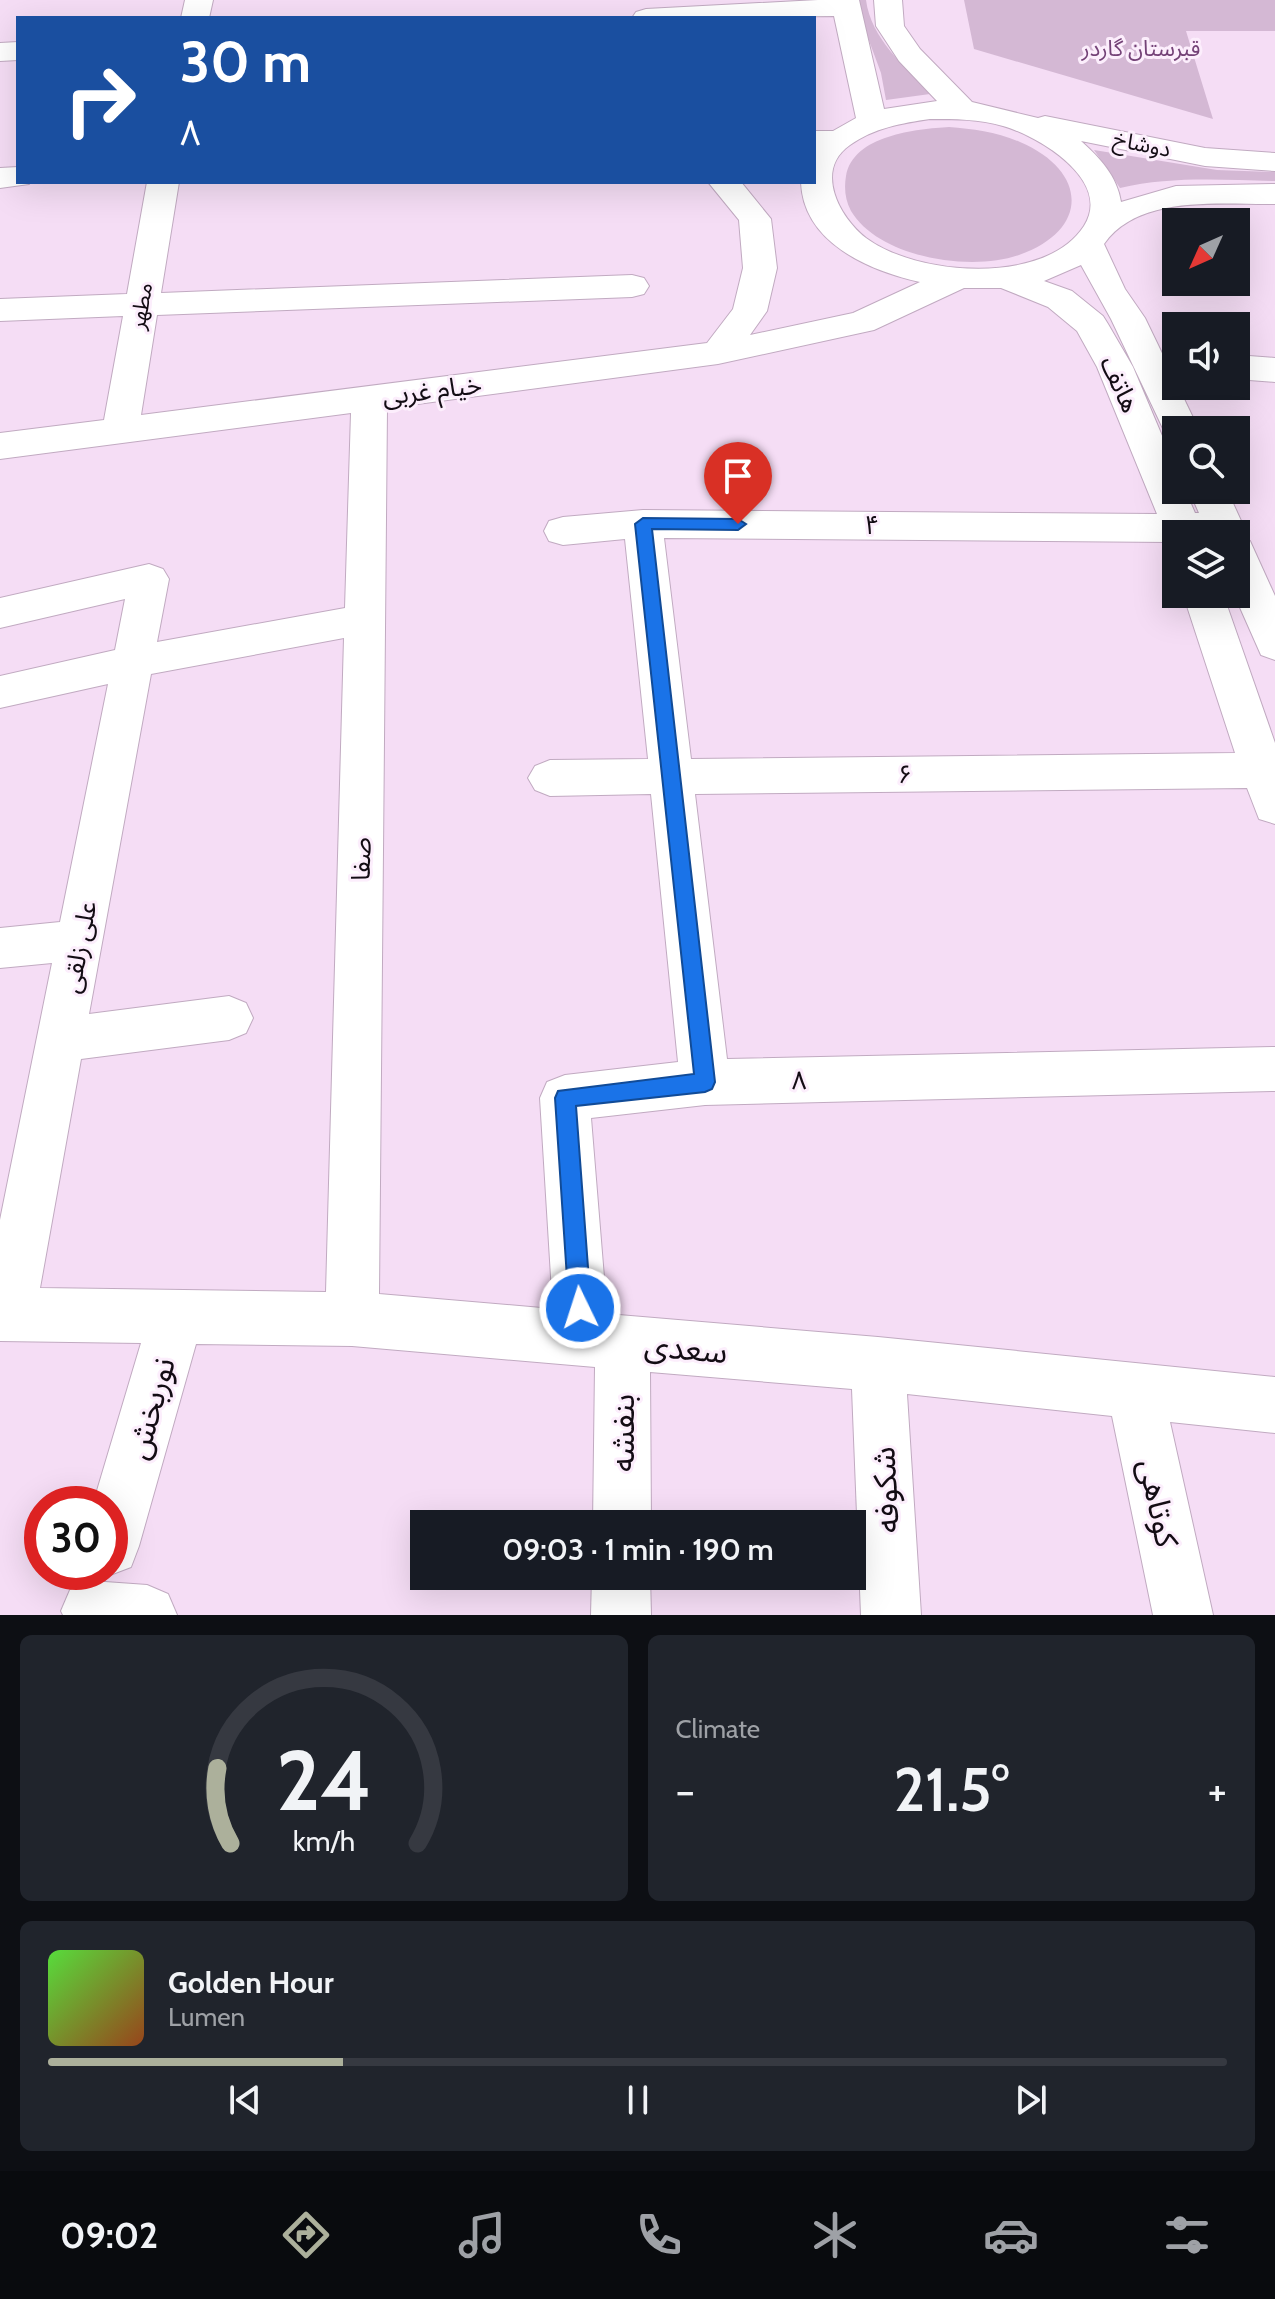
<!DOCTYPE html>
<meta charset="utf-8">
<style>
body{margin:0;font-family:Cabin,"Noto Sans Arabic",sans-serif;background:#20242c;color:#f1f3f6;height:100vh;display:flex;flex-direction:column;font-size:30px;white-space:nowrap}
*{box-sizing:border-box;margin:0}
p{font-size:26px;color:#9ea1a6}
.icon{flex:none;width:44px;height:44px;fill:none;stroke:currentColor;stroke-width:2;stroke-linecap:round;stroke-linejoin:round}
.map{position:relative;height:1615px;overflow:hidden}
.sheet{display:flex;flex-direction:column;gap:20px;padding:20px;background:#0d0f14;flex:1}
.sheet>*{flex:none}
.banner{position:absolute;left:16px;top:16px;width:800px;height:168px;border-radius:0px;box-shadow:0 8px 32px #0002;background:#1a4fa0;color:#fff;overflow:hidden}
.needle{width:52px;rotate:225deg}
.fabs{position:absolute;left:1162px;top:208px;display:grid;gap:16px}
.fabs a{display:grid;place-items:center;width:88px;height:88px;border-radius:0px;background:#171b24;box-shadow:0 8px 32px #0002;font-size:40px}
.speed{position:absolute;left:24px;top:1486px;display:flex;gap:16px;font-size:40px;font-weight:700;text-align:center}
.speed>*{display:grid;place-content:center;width:104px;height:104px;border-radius:50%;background:#171b24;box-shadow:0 8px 32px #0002;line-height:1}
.speed .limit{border:12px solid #d22;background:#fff;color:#111}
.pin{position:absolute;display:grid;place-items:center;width:68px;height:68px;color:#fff;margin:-82px -34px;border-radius:50% 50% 50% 0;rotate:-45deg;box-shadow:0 0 8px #0007}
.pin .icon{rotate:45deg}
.me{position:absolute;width:88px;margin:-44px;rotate:356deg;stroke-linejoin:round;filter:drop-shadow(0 0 6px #0008)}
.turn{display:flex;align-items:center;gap:28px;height:168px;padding:0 32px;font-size:36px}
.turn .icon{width:104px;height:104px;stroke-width:2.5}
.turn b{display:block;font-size:56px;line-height:68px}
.big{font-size:60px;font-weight:600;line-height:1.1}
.sheet .card{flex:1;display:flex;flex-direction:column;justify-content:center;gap:12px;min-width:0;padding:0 28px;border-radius:12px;background:#20242c}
.sheet .dial{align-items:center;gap:0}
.dial svg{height:208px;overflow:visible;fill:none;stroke:#363941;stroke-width:7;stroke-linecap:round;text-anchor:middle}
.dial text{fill:#f1f3f6;stroke:none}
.song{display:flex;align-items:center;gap:24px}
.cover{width:96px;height:96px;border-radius:12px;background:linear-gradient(135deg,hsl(110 70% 55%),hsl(20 70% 35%))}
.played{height:8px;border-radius:4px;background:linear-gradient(90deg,#acb09b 25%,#363941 25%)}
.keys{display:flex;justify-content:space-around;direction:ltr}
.heat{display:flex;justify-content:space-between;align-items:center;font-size:44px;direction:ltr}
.sheet .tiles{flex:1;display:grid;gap:20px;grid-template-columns:1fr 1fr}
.card:last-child{grid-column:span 2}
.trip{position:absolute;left:410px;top:1510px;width:456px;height:80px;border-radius:0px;background:#171b24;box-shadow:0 8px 32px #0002;font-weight:600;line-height:80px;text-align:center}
.tab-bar{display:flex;height:128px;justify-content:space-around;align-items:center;background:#090b0e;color:#9ea1a6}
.tab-bar .icon{width:56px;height:56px}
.tab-bar .selected{color:#acb09b}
.tab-bar b{font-size:36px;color:#f1f3f6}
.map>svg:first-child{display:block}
</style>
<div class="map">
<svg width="1275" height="1615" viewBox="0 0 1275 1615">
<rect width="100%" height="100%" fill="#f5ddf5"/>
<g fill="#d4b8d4">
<path d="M854,0h12c5,39 39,66 64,94l-44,6 -5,-27z"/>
<path d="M964,0h311v31h-89l27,88 -239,-70z"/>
<path d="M949,127c24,2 48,5 71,15 68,29 70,88 -1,113 -48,17 -140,3 -168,-44 -6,-11 -7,-23 -5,-35 7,-41 71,-47 103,-49z"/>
<path d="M1094,150l123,20 58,2v9c-52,-1 -105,-5 -155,7z"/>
</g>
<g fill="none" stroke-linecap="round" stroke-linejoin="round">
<defs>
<g id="minor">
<path d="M185,0h28l-4,18h-28z"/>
<path d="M818,0h41l25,109 53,-8 -38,-40 -23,-35 -2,-26h28l2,26 16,23 52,53 66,16 7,-2 160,32 70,5v18l-70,-5 -124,-25c19,17 36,35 40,61l55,-16 99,-2v20c-54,1 -136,-10 -171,40l21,45 20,29 54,112h-23v11l-8,-2 -57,-120 -30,-54 -37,16 28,10 31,25 5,8 25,43 43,102v21h9l10,23h4l-10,-23h38l20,44 -3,5 6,2 25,55v64l-14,-5 -27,-61 2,-60h-60v12l-7,-4 -505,-4 27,221 544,-6 -52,-159h40l52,149v81l-16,-5 -12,-31 -552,6 32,265 548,-12v44l-570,14 -114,13 16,196 271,23 397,40v56l-105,-11 43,193h-60l-41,-199 -205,-22 14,221h-60l-9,-226 -202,-17 1,152h-58l2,-157 -243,-21 -156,-2 -57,202 -8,21 -21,8 -8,-3h8v-68h-17l48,-161 -141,-2v-121l52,-257 -52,5v-40l60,-6 48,-238 -108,24v-32l115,-26 10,-51 -125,29v-30l149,-34 14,5 6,10 -12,63 188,-34 6,-195 -351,46v-26l104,-13 19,-104 -123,5v-22l127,-5 20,-112h32l-18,111 471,-18 12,3 5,8 -5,8 -12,3 -475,18 -16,100 566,-72 26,-34 10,-41 -4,-48 -31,-38h33l30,37 6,49 -10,43 -17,24 103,-22 67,-31c-50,-11 -117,-39 -119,-100h13v-51h19l23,-13 -22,-102 -202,2 4,-6 10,-3zM930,119c25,0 49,0 73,7 35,10 110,54 81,100 -39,60 -167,50 -218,12 -27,-21 -52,-68 -16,-93 24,-17 52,-22 80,-26zM964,288h37l47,19 29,24 20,36 60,147 -514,-4 -80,7 -14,4 -5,10 5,10 14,4 62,-6 23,220 -98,1 -15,6 -7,12 7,12 15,6 101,-2 27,268 -113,13 -18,7 -7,16 13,211 -174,-15 8,-886 331,-44 156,-34zM344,638l-18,654 -286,-4 41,-229 148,-19 17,-7 7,-15 -7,-15 -17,-7 -140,18 62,-340z"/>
<path d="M18,42v18l-18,1v-18z"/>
<path d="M18,167v15l11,2 -29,4v-20z"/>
<path d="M1236,355l39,3v24l-39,-3z"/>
<path d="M592,1576h58l1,39h-60z"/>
<path d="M91,1581l56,4 21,9 9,21h-114l-2,-4 9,-21z"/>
</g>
</defs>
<use href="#minor" stroke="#c1aac1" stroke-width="2"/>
<use href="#minor" fill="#fff" fill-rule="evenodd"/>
</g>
<path fill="#1a73e8" stroke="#114b97" stroke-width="2" d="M643,518l95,1 8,5 -8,6 -86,-1 63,553 -3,7 -7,3 -129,14 15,202 -3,8 -8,4 -8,-4 -3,-8 -14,-210 3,-7 136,-17 -59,-550z"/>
<g text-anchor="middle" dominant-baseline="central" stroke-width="6" stroke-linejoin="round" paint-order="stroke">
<g font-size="22" fill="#744277" stroke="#fceefc">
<text x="1141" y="48">قبرستان گاردر</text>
</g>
<g font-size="22" fill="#130c14" stroke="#fceefc">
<text transform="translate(1142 144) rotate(11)">دوشاخ</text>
<text transform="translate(141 306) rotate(-80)">مطهر</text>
</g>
<g font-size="26" fill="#130c14" stroke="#fceefc">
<text transform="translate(1120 384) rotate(65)">هاتف</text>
<text transform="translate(432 390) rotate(-7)">خیام غربی</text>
<text x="872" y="525">۴</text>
<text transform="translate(905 774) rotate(-1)">۶</text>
<text transform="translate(361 859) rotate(-89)">صفا</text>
<text transform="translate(79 947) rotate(-79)">علی زلقی</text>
<text transform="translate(799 1080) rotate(-1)">۸</text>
</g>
<g font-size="32" fill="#130c14" stroke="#fceefc">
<text transform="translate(686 1348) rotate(5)">سعدی</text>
<text transform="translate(150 1408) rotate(-74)">نوربخش</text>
<text transform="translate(622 1433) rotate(-90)">بنفشه</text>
<text transform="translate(885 1490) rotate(-93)">شکوفه</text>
<text transform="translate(1159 1503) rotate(78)">کوتاهی</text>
</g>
</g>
</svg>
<div class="fabs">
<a><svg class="needle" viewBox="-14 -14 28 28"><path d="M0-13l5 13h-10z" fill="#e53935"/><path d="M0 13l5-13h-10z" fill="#9ea1a6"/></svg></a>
<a><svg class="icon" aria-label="sound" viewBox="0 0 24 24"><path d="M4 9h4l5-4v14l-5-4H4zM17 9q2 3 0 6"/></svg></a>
<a><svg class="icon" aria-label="search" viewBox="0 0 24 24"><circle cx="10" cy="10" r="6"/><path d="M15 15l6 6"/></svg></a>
<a><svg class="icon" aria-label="layers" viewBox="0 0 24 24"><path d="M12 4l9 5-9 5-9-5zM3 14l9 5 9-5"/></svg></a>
</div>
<div class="speed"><div class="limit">30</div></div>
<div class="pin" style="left:738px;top:524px;background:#d93025"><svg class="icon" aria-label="arrive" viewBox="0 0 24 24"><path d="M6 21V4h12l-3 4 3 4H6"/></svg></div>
<svg class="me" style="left:580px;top:1308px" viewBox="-20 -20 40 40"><circle r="17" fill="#1a73e8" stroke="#fff" stroke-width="3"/><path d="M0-11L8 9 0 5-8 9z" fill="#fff"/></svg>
<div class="trip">09:03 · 1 min · 190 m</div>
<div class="banner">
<div class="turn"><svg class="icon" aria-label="right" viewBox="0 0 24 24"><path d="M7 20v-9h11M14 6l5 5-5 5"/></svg><div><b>30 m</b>۸</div></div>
</div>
</div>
<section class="sheet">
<div class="tiles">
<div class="card dial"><svg viewBox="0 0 100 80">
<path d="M14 69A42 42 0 1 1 86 69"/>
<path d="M14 69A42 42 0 0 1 9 40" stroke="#acb09b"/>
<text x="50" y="56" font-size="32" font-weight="700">24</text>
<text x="50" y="72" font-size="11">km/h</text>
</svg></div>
<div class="card"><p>Climate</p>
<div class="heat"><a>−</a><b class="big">21.5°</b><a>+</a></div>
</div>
<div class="card">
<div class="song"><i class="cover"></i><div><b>Golden Hour</b><p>Lumen</p></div></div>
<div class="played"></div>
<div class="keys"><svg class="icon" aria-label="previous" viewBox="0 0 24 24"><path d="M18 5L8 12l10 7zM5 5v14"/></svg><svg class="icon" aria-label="pause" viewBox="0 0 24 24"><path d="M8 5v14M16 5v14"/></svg><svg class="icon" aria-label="next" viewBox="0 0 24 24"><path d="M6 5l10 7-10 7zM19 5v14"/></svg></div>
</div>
</div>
</section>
<nav class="tab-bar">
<b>09:02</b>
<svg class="icon selected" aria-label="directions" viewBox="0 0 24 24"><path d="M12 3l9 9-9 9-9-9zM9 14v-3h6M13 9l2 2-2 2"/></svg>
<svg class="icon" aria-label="music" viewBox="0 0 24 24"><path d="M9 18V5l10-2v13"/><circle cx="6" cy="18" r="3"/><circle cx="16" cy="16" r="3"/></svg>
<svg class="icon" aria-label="phone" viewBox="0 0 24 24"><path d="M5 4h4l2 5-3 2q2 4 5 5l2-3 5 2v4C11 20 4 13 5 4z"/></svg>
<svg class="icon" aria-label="climate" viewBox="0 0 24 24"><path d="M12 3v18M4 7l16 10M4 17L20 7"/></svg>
<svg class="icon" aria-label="car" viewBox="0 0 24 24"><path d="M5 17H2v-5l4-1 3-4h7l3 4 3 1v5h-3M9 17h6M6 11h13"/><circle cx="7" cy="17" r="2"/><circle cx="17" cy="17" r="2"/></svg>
<svg class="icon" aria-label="filters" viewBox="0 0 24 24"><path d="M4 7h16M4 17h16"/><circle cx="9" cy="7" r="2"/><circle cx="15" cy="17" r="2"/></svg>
</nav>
